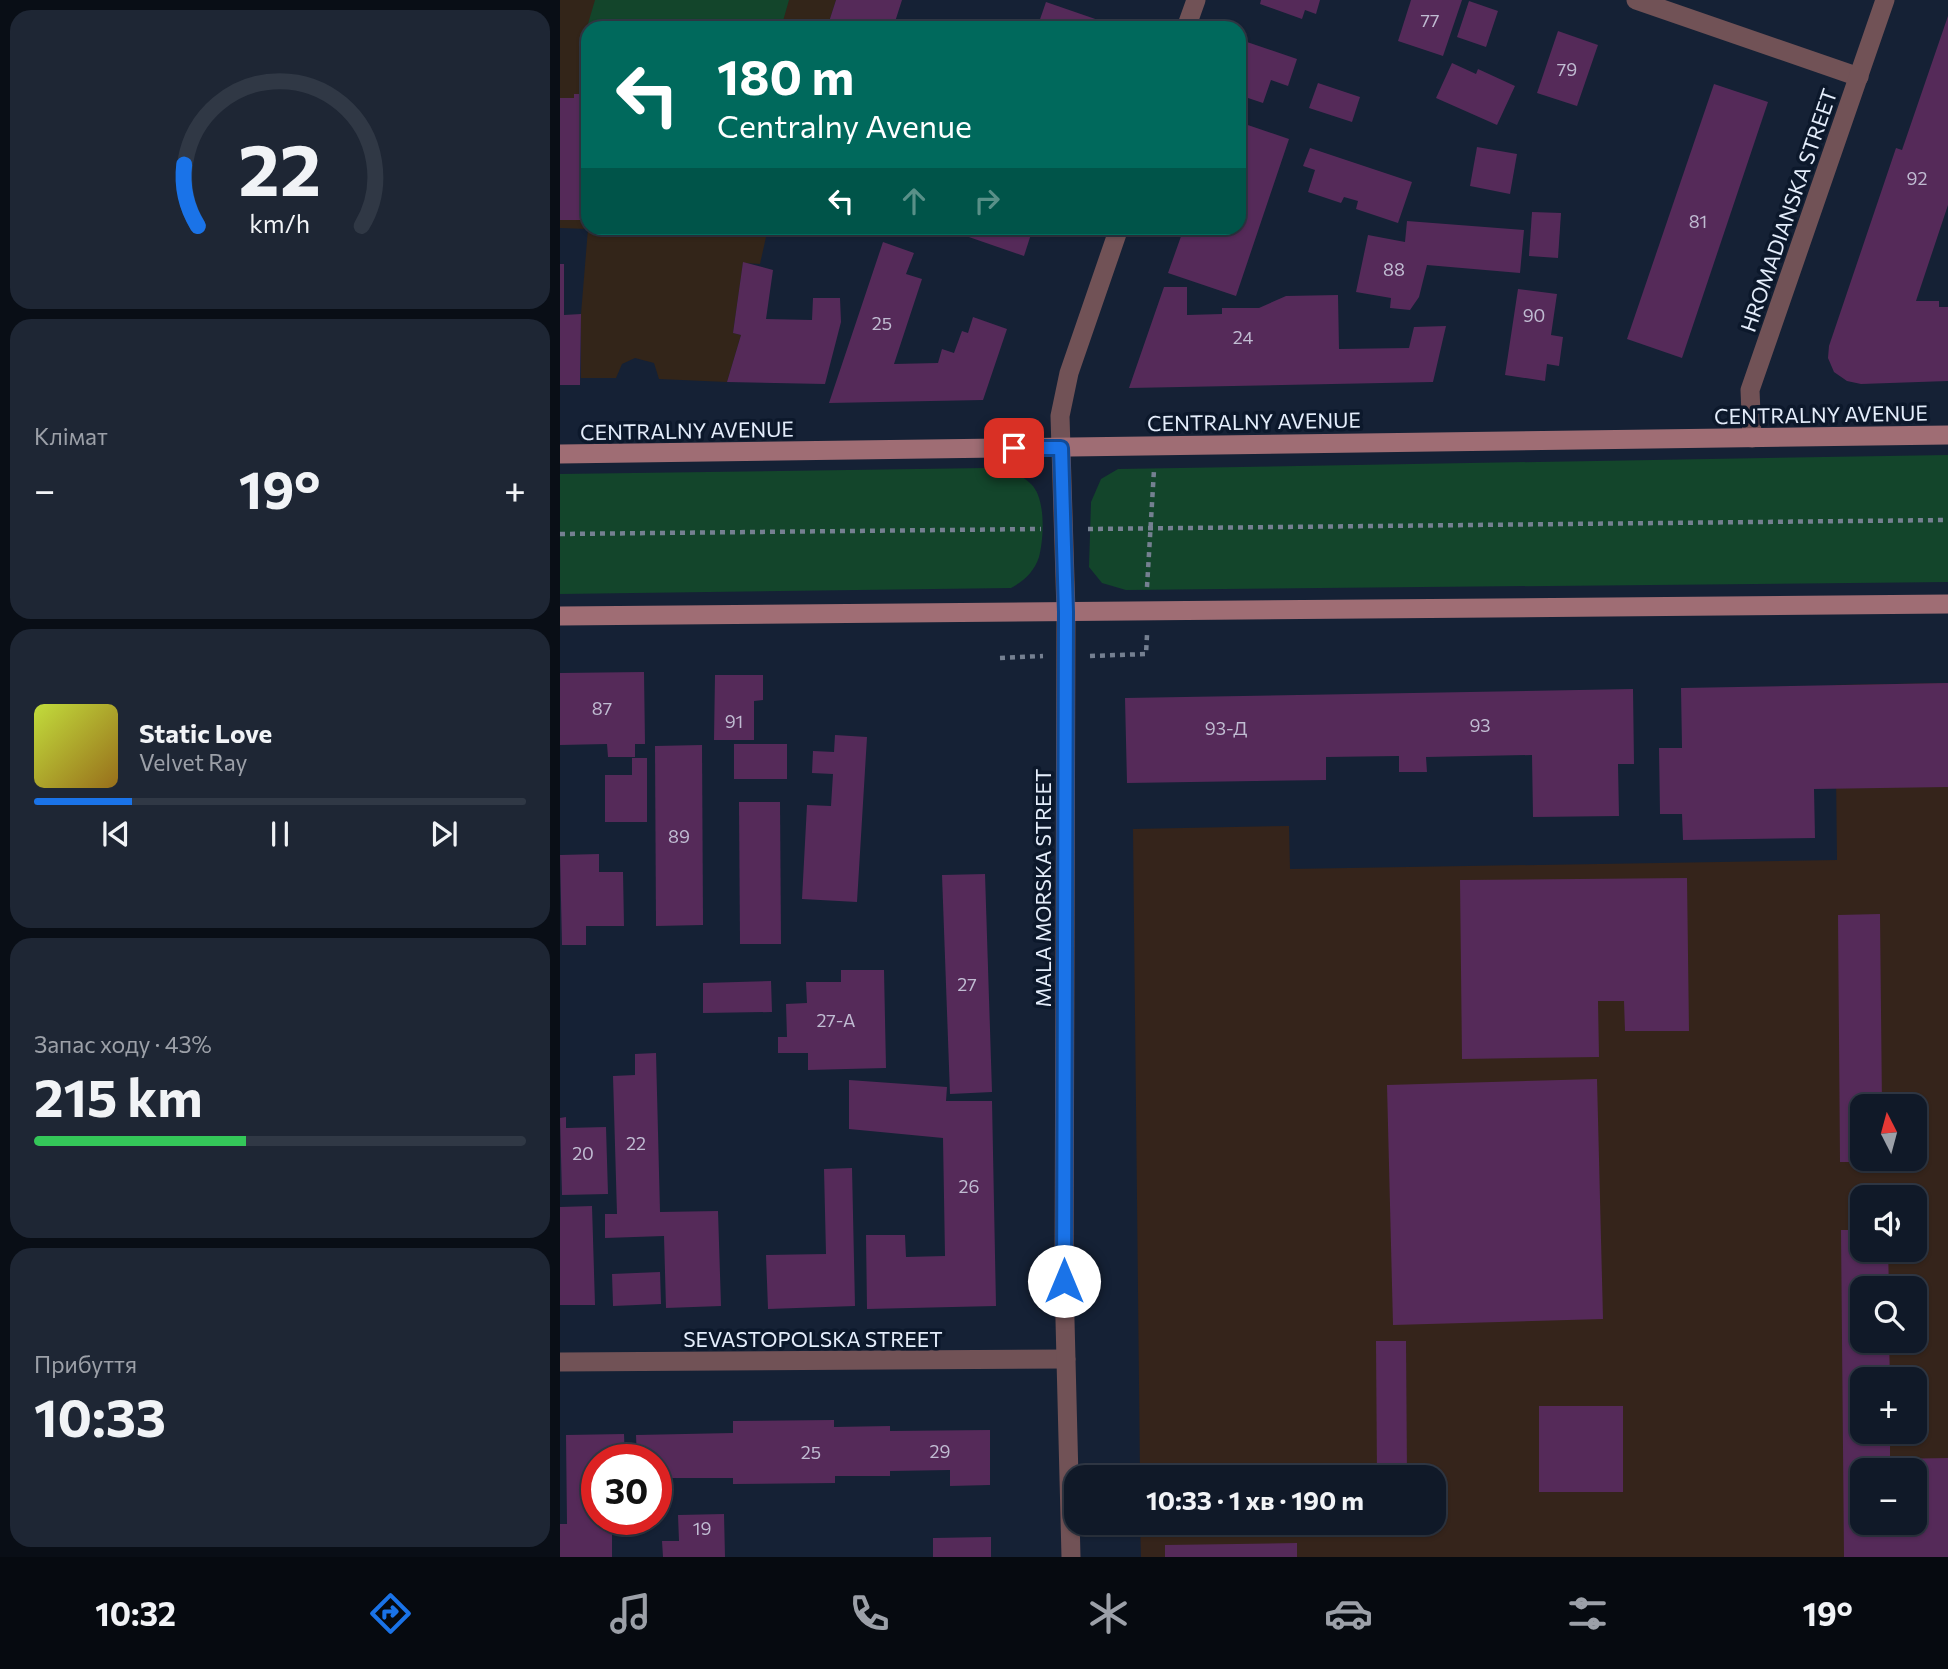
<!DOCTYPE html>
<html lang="uk">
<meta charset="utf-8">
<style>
body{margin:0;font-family:Commissioner,sans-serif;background:#1e2634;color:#f1f3f6;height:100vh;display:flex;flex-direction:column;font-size:26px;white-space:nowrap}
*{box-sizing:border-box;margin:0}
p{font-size:23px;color:#9ca0a8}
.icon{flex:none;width:38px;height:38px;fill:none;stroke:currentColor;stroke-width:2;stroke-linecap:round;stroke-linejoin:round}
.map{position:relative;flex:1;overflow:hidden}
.side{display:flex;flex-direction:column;gap:10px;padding:10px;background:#090e16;width:560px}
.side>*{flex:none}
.top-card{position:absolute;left:21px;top:21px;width:665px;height:214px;border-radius:21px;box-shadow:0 2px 5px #0004,0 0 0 2px #303845;background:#00695c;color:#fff;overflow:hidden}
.needle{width:46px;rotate:354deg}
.fabs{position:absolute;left:1290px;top:1094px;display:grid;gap:14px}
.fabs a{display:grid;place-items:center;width:77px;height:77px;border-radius:14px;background:#101928;box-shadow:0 2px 5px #0004,0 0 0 2px #303845;font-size:35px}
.speed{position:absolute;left:21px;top:1444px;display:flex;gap:14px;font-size:35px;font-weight:700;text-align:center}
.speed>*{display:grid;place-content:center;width:91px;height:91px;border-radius:50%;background:#101928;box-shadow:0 2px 5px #0004,0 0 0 2px #303845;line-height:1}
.speed .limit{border:10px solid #d22;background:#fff;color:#111}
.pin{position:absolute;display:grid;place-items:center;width:60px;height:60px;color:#fff;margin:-30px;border-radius:14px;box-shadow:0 4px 10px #0006}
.me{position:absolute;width:77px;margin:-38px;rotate:0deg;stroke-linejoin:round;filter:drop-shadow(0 0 5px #0008)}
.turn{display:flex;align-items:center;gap:24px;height:147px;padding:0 21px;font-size:32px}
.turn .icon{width:91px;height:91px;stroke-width:2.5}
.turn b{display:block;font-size:49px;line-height:60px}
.lanes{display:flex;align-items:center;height:66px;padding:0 21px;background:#0003;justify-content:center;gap:35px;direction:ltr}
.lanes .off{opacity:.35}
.big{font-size:52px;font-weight:700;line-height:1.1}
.side .widget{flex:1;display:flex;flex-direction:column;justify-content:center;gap:10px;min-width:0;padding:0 24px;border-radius:21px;background:#1e2634}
.side .dial{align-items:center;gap:0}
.dial svg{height:182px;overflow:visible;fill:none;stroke:#303845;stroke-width:7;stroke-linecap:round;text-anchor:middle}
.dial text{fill:#f1f3f6;stroke:none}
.song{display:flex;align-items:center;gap:21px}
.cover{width:84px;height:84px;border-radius:10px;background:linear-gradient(135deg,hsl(70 70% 55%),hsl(40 70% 35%))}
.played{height:7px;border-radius:4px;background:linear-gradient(90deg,#1a73e8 20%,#303845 20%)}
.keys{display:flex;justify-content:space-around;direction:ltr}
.heat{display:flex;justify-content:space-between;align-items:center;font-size:38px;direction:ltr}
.charge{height:10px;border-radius:5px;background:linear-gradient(90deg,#34c759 43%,#303845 0)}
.trip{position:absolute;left:504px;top:1465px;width:382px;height:70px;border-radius:21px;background:#101928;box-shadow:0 2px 5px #0004,0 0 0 2px #303845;font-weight:700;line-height:70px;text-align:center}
.menu{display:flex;height:112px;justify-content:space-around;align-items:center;background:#060a10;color:#9ca0a8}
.menu .icon{width:49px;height:49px}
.menu .selected{color:#1a73e8}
.menu b{font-size:32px;color:#f1f3f6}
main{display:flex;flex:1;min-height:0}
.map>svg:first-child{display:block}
</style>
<main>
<section class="side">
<div class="widget dial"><svg viewBox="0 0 100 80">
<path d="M14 69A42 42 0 1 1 86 69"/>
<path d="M14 69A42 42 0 0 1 8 42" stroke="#1a73e8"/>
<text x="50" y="56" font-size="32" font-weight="700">22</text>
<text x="50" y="72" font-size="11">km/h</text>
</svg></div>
<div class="widget"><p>Клімат</p>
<div class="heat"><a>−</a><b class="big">19°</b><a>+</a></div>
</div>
<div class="widget">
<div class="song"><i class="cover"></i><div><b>Static Love</b><p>Velvet Ray</p></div></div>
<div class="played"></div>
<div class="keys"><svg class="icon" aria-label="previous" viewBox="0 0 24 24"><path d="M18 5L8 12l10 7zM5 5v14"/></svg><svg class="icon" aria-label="pause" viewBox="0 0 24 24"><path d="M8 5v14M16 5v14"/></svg><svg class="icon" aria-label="next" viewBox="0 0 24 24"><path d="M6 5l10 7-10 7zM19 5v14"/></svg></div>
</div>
<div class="widget"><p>Запас ходу · 43%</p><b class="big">215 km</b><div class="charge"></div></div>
<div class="widget"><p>Прибуття</p><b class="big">10:33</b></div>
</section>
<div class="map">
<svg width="1388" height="1557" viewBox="0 0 1388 1557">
<rect width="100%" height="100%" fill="#152135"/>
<path fill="#35241b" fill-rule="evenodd" d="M1388,683v874h-807l-1,-34 293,-1v-45h-293l-7,-648 156,-3 1,43 547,-9 -2,-175zM1302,1106h52v52h-52zM1302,1197h52v53h-52zM1302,1288h52v52h-52zM1302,1379h52v53h-52zM1302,1470h52v52h-52z"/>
<path fill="#332519" d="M0,0h276l-9,28h-239v200h180l-8,36 -17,-1 -10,70 8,2 -14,47 -68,-3 -5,-16 -19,-5 -13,6 -6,14h-35v-64l7,-85 -28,-1z"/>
<g fill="#13452b">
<path d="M35,0h194l-8,28h-193v6h-3z"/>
<path d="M1388,455v127l-822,8 -24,-7 -13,-16 2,-65 10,-23 17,-10z"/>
<path d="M426,468c17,1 32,3 45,16 15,14 13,54 8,73 -5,15 -15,24 -28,31l-451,6v-120z"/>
</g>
<g fill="#552a59" fill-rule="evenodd">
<path d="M276,0h66l-9,28 -25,-7 -2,7h-39z"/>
<path d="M701,0h59l-4,14 -11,-4 -3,9 -42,-15z"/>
<path d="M851,0h51l-19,56 -45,-15z"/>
<path d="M909,1l29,10 -12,36 -29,-10z"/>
<path d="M486,2l58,20 -2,6h-65z"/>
<path d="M1388,16v189l-32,96h23v6h9v74l-87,3 -14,-3 -13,-9 -6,-14 1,-12 67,-198 6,2z"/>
<path d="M998,31l40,14 -21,61 -40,-13z"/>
<path d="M687,42l50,17 -9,27 -17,-6 -8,23 -24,-8v-30z"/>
<path d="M892,63l24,11 2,-5 37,17 -18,39 -61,-27z"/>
<path d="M758,83l42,14 -8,25 -43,-14z"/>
<path d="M1154,84l54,18 -86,256 -55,-19z"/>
<path d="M14,94h14v126h-28v-122h14z"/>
<path d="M679,122l50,17 -53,157 -68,-23 16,-45h55z"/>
<path d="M917,147l40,7 -7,40 -40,-8z"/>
<path d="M750,148l102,34 -14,41 -42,-14 2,-8 -14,-4 -3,6 -33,-11 7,-22 -12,-4z"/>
<path d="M972,212l29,1 -3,45 -29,-2z"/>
<path d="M847,221l117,9 -4,43 -93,-8 -8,32 -9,13 -20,-2 1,-10 -35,-6 12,-57 37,7z"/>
<path d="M409,228h64l-9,28 -58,-20z"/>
<path d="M323,242l31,11 -8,21 16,5 -28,85 44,-1 4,-14 12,4 8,-22 6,2 5,-16 34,12 -24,71 -154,3z"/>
<path d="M183,262l30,8 -7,49 46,1 1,-22h27l1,24 -16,62 -98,-2 14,-47 -8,-2z"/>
<path d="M0,264h4v51l17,-1 -1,71h-20z"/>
<path d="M604,287h23v28l35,-1v-6h37l27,-12 52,-1 1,54 70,-1 5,-21 32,-1 -13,56 -304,6z"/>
<path d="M958,289l39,5 -6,41 12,2 -4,29 -12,-2 -2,17 -40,-6z"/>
<path d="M84,672l1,72h-10v13h-27l-1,-13 -47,1v-72z"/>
<path d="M155,675h48v25l-9,1v39h-40z"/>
<path d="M1388,683v104l-134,2 1,49 -132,2 -1,-26h-22l-1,-66h23l-1,-60z"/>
<path d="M1073,689l1,75h-16l1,52 -86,1 -1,-62 -106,2 1,15h-28v-16l-73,1v23l-199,3 -2,-85z"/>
<path d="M275,735l32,2 -10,165 -55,-3 5,-94 24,1 2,-32 -21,-1 1,-22 21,1z"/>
<rect x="174" y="744" width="53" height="35"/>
<path d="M142,745l1,180 -47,1 -1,-180z"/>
<path d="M72,758h15v64h-42v-47h27z"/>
<path d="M179,802h41l1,142h-41z"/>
<path d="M39,854v18h24l1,54h-38v19h-24l-2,-90z"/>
<path d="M425,874l7,218 -42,2 -8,-219z"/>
<path d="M1127,878l2,153h-64l-1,-30h-26l1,56 -137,2 -2,-179z"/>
<path d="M1320,914l2,192h-20v52h21v4h-43l-2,-247z"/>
<path d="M281,970h43l2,98 -78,2v-17h-30v-16h9l-1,-33 21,-1 -1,-21h35z"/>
<path d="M211,981l1,31 -69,1v-30z"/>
<path d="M96,1053l4,159 58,-1 3,95 -55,2 -2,-72 -59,2v-24h12l-4,-138 22,-1v-21z"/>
<path d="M1037,1079l6,240 -210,6 -6,-240z"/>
<path d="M289,1080l98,7 -1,14h46l4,205 -129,3 -1,-74h39l1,22 39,-1 -2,-118 -94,-9z"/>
<path d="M6,1117v11l40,-1 2,67 -46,1 -2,-77z"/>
<path d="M292,1168l3,138 -87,3 -2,-54 60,-1 -2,-85z"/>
<path d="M32,1206l3,99h-35v-98z"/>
<path d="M1281,1230h21v20h26l1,38h-27v52h27l1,39h-28v53h28v27l58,-1v99h-104zM1302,1470h52v52h-52z"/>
<path d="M100,1272l1,32 -48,2 -1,-32z"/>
<path d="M816,1341h30l1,136h-30z"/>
<rect x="979" y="1406" width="84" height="86"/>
<path d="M274,1420v7l56,-1v5l100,-1v55l-40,1v-16l-60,1v5h-55v7l-102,1v-6h-77v-18h-19l-1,-25 97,-2v-12z"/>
<path d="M64,1434l1,26h-28v59h15v38h-52v-33h7l-1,-89z"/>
<path d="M164,1514l1,43h-62l-1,-16h17l-1,-26z"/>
<path d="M431,1537v20h-58v-19z"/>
<path d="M737,1543v14h-132v-12z"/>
</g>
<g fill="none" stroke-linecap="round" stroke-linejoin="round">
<g stroke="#758091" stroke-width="4.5" stroke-dasharray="5 5" stroke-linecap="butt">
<path d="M528,529l860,-9"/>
<path d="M0,534l481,-5"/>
<path d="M587,587l7,-117"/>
<path d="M530,656l56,-2 1,-19"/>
<path d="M440,658l43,-2"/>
</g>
<g stroke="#715256" stroke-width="19">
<path d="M1076,0l223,77"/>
<path d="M626,28l10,-28"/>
<path d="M1192,438l-2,-48 135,-390"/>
<path d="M0,1362l506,-3"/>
<path d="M511,1557l-7,-276 2,-669 -6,-196 9,-43 50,-145"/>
</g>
<g stroke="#9f6d74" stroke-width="19">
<path d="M0,454l1388,-19"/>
<path d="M0,616l1388,-12"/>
</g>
</g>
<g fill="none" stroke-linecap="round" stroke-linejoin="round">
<defs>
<path id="route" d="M454,448h47l5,164 -2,669"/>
</defs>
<use href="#route" stroke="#114b97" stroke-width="18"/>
<use href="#route" stroke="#1a73e8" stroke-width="12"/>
</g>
<g text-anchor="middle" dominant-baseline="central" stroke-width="7" stroke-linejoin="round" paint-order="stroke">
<g font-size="18" fill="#c0bcd2">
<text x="870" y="20">77</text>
<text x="1007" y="69">79</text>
<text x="1357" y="178">92</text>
<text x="1138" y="221">81</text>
<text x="834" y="269">88</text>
<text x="974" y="315">90</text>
<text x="322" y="323">25</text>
<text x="683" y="337">24</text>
<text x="42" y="708">87</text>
<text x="174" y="721">91</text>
<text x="920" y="725">93</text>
<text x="666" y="728">93-Д</text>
<text x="119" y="836">89</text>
<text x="407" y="984">27</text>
<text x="276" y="1020">27-А</text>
<text x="76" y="1143">22</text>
<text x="23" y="1153">20</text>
<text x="409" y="1186">26</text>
<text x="380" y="1451">29</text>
<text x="251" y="1452">25</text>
<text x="142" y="1528">19</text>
</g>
<g font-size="21" fill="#e4edfb" stroke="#0c182b">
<text transform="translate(1228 210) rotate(-71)">HROMADIANSKA STREET</text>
<text transform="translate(1261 414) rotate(-1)">CENTRALNY AVENUE</text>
<text transform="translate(694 421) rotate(-1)">CENTRALNY AVENUE</text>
<text transform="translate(127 430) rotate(-1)">CENTRALNY AVENUE</text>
<text transform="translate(482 888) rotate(-90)">MALA MORSKA STREET</text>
<text x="253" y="1338">SEVASTOPOLSKA STREET</text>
</g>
</g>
</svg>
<div class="fabs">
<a><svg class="needle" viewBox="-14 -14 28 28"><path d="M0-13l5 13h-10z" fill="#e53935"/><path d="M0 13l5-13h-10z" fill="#9ca0a8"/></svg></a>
<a><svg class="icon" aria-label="sound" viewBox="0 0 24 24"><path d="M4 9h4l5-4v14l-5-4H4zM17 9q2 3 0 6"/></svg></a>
<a><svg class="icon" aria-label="search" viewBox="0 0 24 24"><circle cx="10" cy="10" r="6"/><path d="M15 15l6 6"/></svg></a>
<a>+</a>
<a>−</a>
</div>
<div class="speed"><div class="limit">30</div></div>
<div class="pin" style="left:454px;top:448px;background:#d93025"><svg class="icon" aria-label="arrive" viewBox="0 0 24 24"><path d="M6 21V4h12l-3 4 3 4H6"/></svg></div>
<svg class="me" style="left:504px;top:1281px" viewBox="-20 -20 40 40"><circle r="19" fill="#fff"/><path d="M0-13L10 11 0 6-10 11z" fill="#1a73e8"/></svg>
<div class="trip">10:33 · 1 хв · 190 m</div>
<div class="top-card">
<div class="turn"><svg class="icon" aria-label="left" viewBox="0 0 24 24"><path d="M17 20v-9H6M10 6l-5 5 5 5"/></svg><div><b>180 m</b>Centralny Avenue</div></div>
<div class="lanes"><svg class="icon" aria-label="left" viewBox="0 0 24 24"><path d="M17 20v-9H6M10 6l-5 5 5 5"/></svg><svg class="icon off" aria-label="ahead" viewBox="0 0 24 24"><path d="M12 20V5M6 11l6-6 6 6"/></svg><svg class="icon off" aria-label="right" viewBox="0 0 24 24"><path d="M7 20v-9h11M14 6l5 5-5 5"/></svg></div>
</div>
</div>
</main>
<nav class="menu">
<b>10:32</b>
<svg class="icon selected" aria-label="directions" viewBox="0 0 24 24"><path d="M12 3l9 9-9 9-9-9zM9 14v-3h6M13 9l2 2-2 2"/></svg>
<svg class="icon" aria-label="music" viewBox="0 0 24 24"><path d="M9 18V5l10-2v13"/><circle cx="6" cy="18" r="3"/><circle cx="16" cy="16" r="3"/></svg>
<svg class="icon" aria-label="phone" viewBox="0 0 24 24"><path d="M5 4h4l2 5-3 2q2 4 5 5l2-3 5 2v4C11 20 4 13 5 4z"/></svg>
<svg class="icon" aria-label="climate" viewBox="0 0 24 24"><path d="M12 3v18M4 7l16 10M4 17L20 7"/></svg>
<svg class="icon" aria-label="car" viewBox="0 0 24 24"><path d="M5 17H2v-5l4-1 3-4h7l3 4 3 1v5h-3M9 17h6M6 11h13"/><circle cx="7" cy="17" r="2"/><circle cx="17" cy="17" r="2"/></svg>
<svg class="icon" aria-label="filters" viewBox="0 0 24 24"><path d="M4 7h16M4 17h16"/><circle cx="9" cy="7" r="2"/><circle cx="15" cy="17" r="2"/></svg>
<b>19°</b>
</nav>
